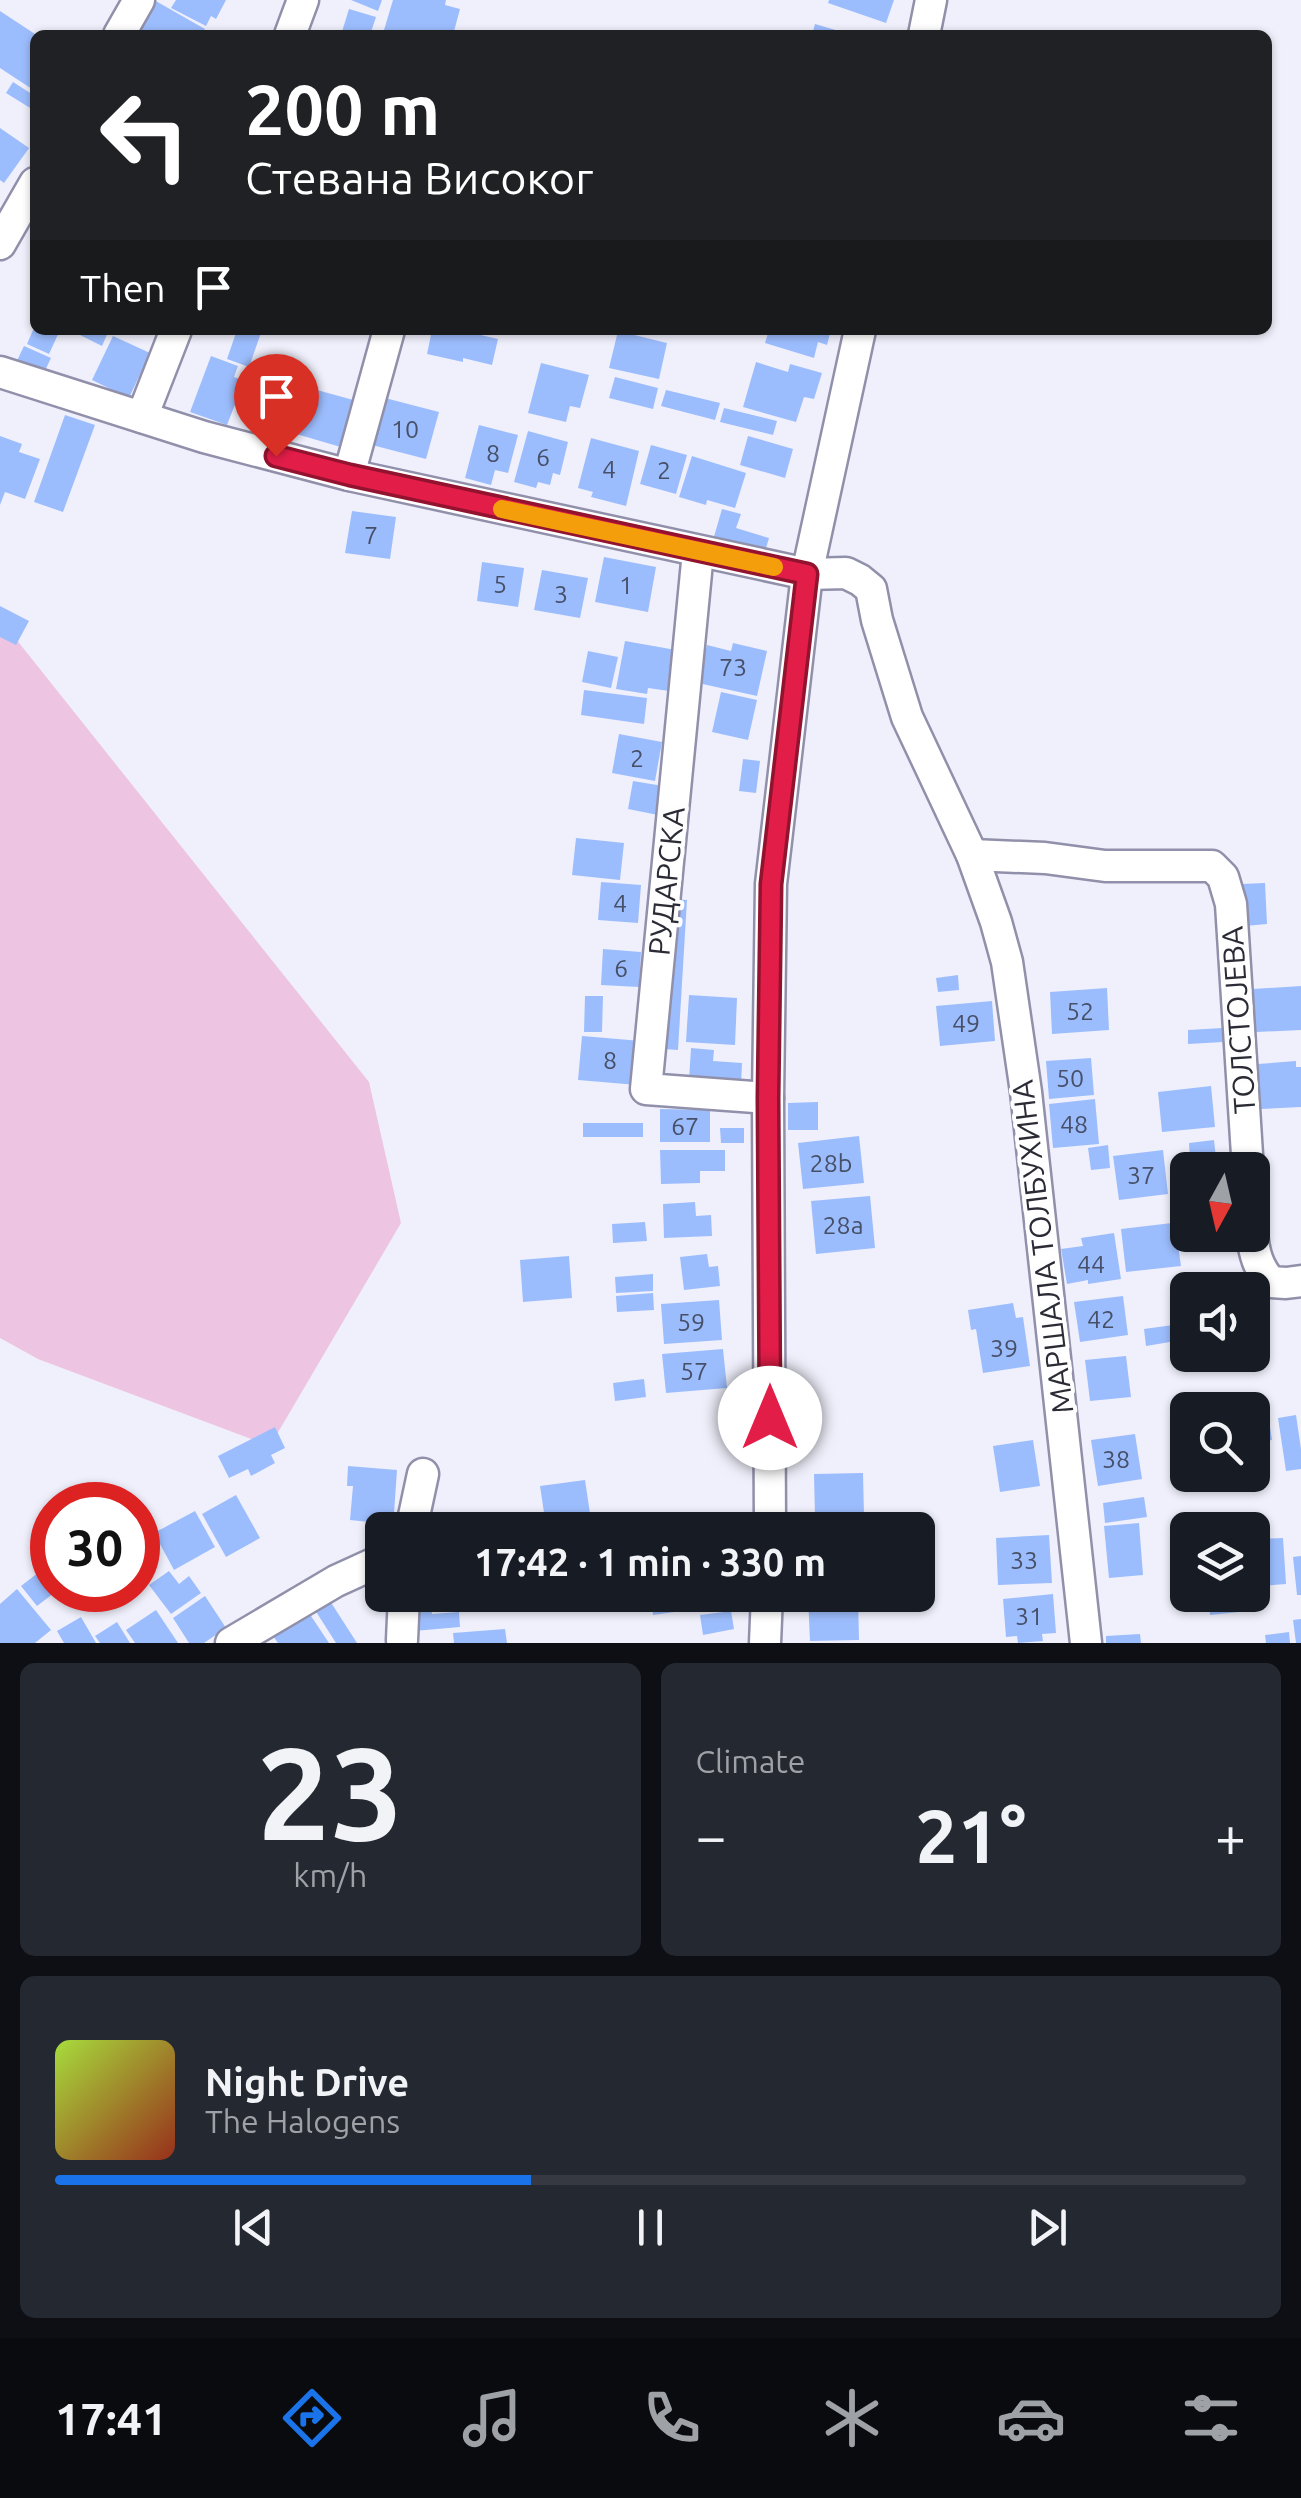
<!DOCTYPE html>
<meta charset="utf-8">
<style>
body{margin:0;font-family:Ubuntu,sans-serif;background:#242831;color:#f1f3f6;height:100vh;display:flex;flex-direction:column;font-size:38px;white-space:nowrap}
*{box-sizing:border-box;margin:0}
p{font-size:32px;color:#9ea1a6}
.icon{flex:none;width:55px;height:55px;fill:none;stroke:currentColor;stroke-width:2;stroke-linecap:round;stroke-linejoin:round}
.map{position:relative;height:1643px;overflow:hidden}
.sheet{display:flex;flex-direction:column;gap:20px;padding:20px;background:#0d0f14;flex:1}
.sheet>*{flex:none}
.guide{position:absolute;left:30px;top:30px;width:1242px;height:305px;border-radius:15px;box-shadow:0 2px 8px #0004;background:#202124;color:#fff;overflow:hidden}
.needle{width:65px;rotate:188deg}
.tools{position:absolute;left:1170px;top:1152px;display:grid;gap:20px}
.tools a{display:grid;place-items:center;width:100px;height:100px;border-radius:15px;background:#171b24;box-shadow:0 2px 8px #0004;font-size:50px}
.speed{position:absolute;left:30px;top:1482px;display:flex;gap:20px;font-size:50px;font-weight:700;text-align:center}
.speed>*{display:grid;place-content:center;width:130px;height:130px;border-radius:50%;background:#171b24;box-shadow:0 2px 8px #0004;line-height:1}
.speed .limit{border:15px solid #d22;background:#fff;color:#111}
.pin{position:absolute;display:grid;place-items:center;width:85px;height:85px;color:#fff;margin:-102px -42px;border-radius:50% 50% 50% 0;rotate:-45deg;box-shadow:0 0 10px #0007}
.pin .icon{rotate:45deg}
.me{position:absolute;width:110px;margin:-55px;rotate:0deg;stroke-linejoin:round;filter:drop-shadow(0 0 8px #0008)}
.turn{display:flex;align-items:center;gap:35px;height:210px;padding:0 50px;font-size:45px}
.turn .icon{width:130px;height:130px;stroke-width:2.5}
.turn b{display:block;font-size:70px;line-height:85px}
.then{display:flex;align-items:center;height:95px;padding:0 50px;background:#0003;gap:20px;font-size:38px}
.big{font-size:75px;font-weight:700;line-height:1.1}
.sheet .tile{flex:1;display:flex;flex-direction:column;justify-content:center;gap:15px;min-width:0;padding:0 35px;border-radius:15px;background:#242831}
.sheet .dial{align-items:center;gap:0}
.dial b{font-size:130px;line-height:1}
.song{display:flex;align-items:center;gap:30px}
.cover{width:120px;height:120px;border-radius:15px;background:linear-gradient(135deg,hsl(80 70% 55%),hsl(10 70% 35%))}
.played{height:10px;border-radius:5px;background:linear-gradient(90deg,#1a73e8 40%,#363941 40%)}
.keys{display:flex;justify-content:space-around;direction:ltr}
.heat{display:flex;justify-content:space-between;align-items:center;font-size:55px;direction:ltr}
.sheet .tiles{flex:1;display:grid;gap:20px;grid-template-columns:1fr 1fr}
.tile:last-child{grid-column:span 2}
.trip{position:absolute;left:365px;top:1512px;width:570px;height:100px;border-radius:15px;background:#171b24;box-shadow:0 2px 8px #0004;font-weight:700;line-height:100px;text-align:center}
.dock{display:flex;height:160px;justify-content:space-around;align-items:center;background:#090b0e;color:#9ea1a6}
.dock .icon{width:70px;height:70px}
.dock .selected{color:#1a73e8}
.dock b{font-size:45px;color:#f1f3f6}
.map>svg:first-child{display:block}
</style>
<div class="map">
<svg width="1301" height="1643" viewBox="0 0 1301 1643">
<rect width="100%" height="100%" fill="#f0f0fc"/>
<path fill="#edc4e1" d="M0,619l369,463 32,141 -131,223 -232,-87 -38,-21z"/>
<g fill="#9cbdfd">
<path d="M154,0l51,29 -3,6h-58l-7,-4z"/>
<path d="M176,0h50l-10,19 -5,-3 -5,10 -35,-18z"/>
<path d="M351,0h31l-4,11z"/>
<path d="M393,0h53l-1,5 15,4 -7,26h-51l-18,-5z"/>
<path d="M829,0h65l-8,23 -58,-20z"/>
<path d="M349,9l27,8 -6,18h-29z"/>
<path d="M0,11l35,23v57l-35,-23z"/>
<path d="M815,24l34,10v1h-37z"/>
<path d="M13,82l22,14v15l-29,-18z"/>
<path d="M0,128l29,20 -25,35 -4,-3z"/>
<path d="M33,330h27l-11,24 -22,-10z"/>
<path d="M77,330h32l-7,16 -26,-13z"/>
<path d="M237,330h25l-13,37 -22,-8z"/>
<path d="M432,330h27l39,9 -6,26 -29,-7v4l-36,-8z"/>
<path d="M769,330h62l-4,15 -9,-3 -4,16 -49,-15z"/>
<path d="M618,331l49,12 -8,36 -50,-11z"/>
<path d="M113,336l37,17 -21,45 -37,-18z"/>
<path d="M24,346l27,12 -8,17 -27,-12z"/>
<path d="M211,356l27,10 -4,11 10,4 -17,44 -37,-13z"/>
<path d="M756,362l32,10 2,-8 32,9 -8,26 -10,-2 -8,25 -53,-15z"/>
<path d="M541,363l48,12 -9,33 -10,-2 -4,16 -38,-9z"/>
<path d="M256,374l39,11 -13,43 -39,-11z"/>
<path d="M615,377l43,11 -5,21 -44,-11z"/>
<path d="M306,387l51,14 -13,47 -51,-15z"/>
<path d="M666,390l54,13 -5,17 -54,-14z"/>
<path d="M385,398l54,14 -13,47 -54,-14z"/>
<path d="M724,408l53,13 -4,14 -53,-13z"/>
<path d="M65,415l30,10 -32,87 -29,-10z"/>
<path d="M479,425l39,10 -10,38 -13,-3 -4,15 -26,-7z"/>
<path d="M528,431l40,11 -8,33 -7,-2 -3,12 -12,-3 -2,6 -22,-6z"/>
<path d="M0,436l22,8 -3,8 21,7 -15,40 -20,-7 -5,13z"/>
<path d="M748,436l45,13 -8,29 -45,-13z"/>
<path d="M591,438l48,13 -13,55 -35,-9 2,-5 -15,-4z"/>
<path d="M651,445l36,10 -11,39 -36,-10z"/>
<path d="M692,456l54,17 -11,35 -28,-8 -1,5 -27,-8z"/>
<path d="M722,509l19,5 -5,14 33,10 -5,17 -51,-15z"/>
<path d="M352,511l44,6 -6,42 -45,-6z"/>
<path d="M604,557l52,10 -8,45 -53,-10z"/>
<path d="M482,562l42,6 -6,39 -41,-6z"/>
<path d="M542,570l46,8 -8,40 -46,-8z"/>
<path d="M0,606l29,15 -13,24 -16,-8z"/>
<path d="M625,641l51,9 -7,41 -21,-3 -1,6 -31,-5z"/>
<path d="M733,643l34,8 -10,45 -59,-13 9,-38 24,6z"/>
<path d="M588,651l30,6 -7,31 -29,-6z"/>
<path d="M584,690l63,8 -3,26 -63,-9z"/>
<path d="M721,692l36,8 -9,40 -36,-8z"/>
<path d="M619,734l43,8 -7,39 -43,-8z"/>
<path d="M743,759l17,2 -4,32 -17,-2z"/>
<path d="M633,781l30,5 -5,29 -30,-6z"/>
<path d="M576,838l48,5 -4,37 -48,-5z"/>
<path d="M601,882l40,3 -3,38 -40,-3z"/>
<path d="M1265,883l2,41 -22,2 -3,-42z"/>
<path d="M672,899l15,1 -9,150 -14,-1z"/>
<path d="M603,949l38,3 -2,35 -38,-2z"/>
<path d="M958,975l1,15 -21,2 -2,-14z"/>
<path d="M1301,986v44l-45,2 -3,-43z"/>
<path d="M1107,988l2,42 -57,4 -2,-42z"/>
<path d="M689,995l48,3 -2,47 -49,-3z"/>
<path d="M585,996h18l-1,36h-18z"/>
<path d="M992,1001l3,40 -55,5 -4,-40z"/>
<path d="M1222,1028l1,14 -35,2v-14z"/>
<path d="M582,1036l59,5 -4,44 -59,-5z"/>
<path d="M691,1048l23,2 -1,11 29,2 -1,22 -52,-4z"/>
<path d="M1091,1058l3,37 -45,4 -3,-38z"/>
<path d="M1296,1061v6h5v40l-40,2 -3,-45z"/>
<path d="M1211,1086l4,41 -53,5 -4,-40z"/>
<path d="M1095,1099l4,45 -46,4 -4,-44z"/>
<path d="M818,1102v28h-30v-27z"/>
<path d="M660,1109l50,1v32h-50z"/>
<rect x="583" y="1123" width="60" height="14"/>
<path d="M720,1128h24v15h-23z"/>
<path d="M859,1136l5,47 -61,6 -5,-46z"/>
<path d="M1214,1140l2,18 -26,2 -1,-17z"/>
<path d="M1108,1145l2,23 -19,2 -3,-22z"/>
<path d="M660,1150h65v21h-25v12l-39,1z"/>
<path d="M1163,1150l5,44 -49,6 -6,-44z"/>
<path d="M870,1196l5,52 -59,6 -5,-53z"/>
<path d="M695,1202l1,14 15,-1 1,21 -48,2 -1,-34z"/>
<path d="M645,1222l2,19 -34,2 -1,-19z"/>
<path d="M1172,1223l3,22h3l3,21 -55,6 -5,-43z"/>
<path d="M1114,1233l7,46 -33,5v-4l-21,4 -6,-35 22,-3 -2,-8z"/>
<path d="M707,1254l2,13 9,-1 2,20 -36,4 -4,-33z"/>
<path d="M569,1256l3,42 -49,4 -3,-42z"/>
<path d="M653,1274v17l-37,2 -1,-16z"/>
<path d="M653,1293l1,17 -37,2 -1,-16z"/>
<path d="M1123,1296l5,39 -48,7 -6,-40z"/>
<path d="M719,1300l3,40 -58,4 -3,-40z"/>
<path d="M1013,1303l3,15 7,-1 7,49 -47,7 -7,-44 -5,1 -3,-20z"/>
<path d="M1173,1325l3,16 -30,5 -2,-17z"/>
<path d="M723,1349l4,39 -61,5 -4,-39z"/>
<path d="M1126,1356l5,41 -41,4 -5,-41z"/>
<path d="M644,1379l2,18 -31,4 -2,-18z"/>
<path d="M1267,1407l5,33 -15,2 -5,-33z"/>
<path d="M1296,1415l5,34v20l-15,2 -8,-53z"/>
<path d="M275,1427l10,21 -14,7 4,8 -24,13 -3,-7 -19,9 -11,-22z"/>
<path d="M1135,1434l7,45 -44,7 -7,-46z"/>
<path d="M1033,1440l7,46 -40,6 -7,-46z"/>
<path d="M348,1466l49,4 -4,58 -25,-2 1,-4 -19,-2 3,-34h-6z"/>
<path d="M863,1473l1,43 -49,1 -1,-43z"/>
<path d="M585,1480l6,40 -45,6 -6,-40z"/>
<path d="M236,1495l24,43 -34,19 -24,-43z"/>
<path d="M1144,1497l3,20 -42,6 -2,-20z"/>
<path d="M195,1511l20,36 -41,23 -20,-37z"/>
<path d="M719,1518l1,12h-24l-1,-10z"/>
<path d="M138,1519l15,23 -15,11z"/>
<path d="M1139,1523l4,52 -34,3 -5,-52z"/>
<path d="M1049,1535l3,48 -54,2 -2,-47z"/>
<path d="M1283,1538l3,46 -24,2v-14h-10v-33z"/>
<path d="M1301,1556v39h-4l-4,-38z"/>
<path d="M52,1562v28h6l-21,16 -16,-20z"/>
<path d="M169,1571l10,13 10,-8 12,17 -30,21 -22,-29z"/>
<path d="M17,1589l34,41 -16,13h-35v-39z"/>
<path d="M1053,1594l3,39 -14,1 1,7 -25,2 -1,-7 -11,1 -3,-38z"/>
<path d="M430,1595l2,19 27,-2 1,15 -46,4 -3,-34z"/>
<path d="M651,1595h57l2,12 -57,8z"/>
<path d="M1208,1595h29l2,17 -29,3z"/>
<path d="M205,1596l21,32 -22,15h-15l-16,-25z"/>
<path d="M858,1596l1,44 -49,1 -2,-44z"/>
<path d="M330,1601l27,42h-21l-21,-33z"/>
<path d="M156,1610l22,33h-43l-9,-13z"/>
<path d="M731,1611l3,18 -31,6 -3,-20z"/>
<path d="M309,1613l20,30h-51l-5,-7z"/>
<path d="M81,1617l15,26h-32l-7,-12z"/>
<path d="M1301,1619v24h-5l-3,-23z"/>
<path d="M117,1622l13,21h-30l-5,-7z"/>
<path d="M505,1629l2,14h-53l-1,-10z"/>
<path d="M1289,1632l1,11h-24l-1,-8z"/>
<path d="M1140,1634l1,9h-35v-7z"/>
</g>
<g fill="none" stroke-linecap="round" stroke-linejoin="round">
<defs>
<g id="street">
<path d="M119,35l20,-35"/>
<path d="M290,35l13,-35"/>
<path d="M924,35l7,-35"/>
<path d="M0,244l35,-61"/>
<path d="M0,372l204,65 145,38 458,99 39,-1 14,7 11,9 6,31 30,97 65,138 24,67 11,40 19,130 60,551"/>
<path d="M142,417l34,-87"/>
<path d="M349,475l40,-145"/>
<path d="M698,552l-52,537 122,9"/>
<path d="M972,855l73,3 60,8h107l11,11 8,27 17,266"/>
<path d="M1252,1234c2,19 6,34 19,48l15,1 15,-2"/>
<path d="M411,1530l12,-56"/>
<path d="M770,1530l-2,-432 3,-214 36,-310 53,-244"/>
<path d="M402,1640l2,-45"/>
<path d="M231,1643l105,-62 46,-21"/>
<path d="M765,1643l2,-48"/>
</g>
</defs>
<use href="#street" stroke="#9190ab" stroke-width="35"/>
<use href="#street" stroke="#fff" stroke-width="30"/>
</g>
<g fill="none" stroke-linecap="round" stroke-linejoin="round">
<defs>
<path id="route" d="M276,456l74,19 457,99 -36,310 -3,214 2,320"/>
</defs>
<use href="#route" stroke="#92132f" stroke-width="25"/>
<use href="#route" stroke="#e11d48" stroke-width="18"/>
<path stroke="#f59e0b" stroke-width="18" d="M502,509l272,58"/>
</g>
<g text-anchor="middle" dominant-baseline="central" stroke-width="8" stroke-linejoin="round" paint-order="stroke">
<g font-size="25" fill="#475068">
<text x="405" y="429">10</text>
<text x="493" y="453">8</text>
<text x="543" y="457">6</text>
<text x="609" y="469">4</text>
<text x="664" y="470">2</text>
<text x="371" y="535">7</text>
<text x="500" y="584">5</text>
<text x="626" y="585">1</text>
<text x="561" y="594">3</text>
<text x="733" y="667">73</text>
<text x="637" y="758">2</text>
<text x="620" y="903">4</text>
<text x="621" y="968">6</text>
<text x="1080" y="1011">52</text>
<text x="966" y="1023">49</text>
<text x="610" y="1060">8</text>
<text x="1070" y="1078">50</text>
<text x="1074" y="1124">48</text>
<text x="685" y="1126">67</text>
<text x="831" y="1163">28b</text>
<text x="1141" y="1175">37</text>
<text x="843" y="1225">28a</text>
<text x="1091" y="1264">44</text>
<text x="1101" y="1319">42</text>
<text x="691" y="1322">59</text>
<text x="1004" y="1348">39</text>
<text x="694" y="1371">57</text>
<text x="1116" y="1459">38</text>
<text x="1024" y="1560">33</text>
<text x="1029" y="1616">31</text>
</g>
<g font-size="30" fill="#2b2b36" stroke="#fefefe">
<text transform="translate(666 881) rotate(-84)">РУДАРСКА</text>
<text transform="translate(1238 1020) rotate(-94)">ТОЛСТОЈЕВА</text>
<text transform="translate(1042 1247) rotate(-97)">МАРШАЛА ТОЛБУХИНА</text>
</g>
</g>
</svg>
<div class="tools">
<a><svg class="needle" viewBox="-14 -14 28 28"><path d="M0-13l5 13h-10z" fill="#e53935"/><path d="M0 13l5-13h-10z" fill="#9ea1a6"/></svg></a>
<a><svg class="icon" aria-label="sound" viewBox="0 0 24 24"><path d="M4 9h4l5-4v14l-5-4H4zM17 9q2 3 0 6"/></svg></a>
<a><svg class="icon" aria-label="search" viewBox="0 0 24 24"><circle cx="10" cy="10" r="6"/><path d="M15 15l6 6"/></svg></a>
<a><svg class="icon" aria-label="layers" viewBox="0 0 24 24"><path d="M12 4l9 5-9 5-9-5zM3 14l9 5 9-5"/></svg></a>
</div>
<div class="speed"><div class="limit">30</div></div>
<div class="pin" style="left:276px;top:456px;background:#d93025"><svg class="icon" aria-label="arrive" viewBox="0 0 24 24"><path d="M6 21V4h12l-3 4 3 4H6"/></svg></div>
<svg class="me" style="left:770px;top:1418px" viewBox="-20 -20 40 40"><circle r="19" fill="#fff"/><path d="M0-13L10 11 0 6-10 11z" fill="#e11d48"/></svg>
<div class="trip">17:42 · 1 min · 330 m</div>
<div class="guide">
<div class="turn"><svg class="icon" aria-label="left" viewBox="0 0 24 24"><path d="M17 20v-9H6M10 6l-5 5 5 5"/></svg><div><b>200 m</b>Стевана Високог</div></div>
<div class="then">Then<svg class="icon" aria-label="arrive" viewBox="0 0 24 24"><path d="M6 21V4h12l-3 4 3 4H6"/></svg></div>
</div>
</div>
<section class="sheet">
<div class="tiles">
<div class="tile dial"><b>23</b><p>km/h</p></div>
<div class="tile"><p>Climate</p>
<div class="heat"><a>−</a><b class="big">21°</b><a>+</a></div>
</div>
<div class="tile">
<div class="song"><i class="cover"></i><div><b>Night Drive</b><p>The Halogens</p></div></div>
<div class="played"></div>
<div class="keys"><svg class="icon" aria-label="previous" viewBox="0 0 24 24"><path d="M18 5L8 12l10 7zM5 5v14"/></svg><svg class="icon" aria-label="pause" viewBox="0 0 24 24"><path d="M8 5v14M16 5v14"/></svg><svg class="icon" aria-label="next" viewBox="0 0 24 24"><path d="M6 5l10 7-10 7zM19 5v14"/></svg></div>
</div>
</div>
</section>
<nav class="dock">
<b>17:41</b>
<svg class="icon selected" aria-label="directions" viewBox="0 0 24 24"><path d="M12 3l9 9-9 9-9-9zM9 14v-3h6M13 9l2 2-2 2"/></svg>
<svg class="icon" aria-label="music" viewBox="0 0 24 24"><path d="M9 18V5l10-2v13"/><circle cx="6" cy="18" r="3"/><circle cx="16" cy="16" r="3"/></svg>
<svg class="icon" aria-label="phone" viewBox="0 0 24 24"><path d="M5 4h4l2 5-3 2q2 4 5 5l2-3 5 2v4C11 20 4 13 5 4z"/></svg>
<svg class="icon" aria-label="climate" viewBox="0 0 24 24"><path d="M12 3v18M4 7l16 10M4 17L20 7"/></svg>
<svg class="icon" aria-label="car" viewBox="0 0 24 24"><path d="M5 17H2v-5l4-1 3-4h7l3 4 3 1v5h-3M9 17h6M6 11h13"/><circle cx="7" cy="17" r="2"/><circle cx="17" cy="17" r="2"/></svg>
<svg class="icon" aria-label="filters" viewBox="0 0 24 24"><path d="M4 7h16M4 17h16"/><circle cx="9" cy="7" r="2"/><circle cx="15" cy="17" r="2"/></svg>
</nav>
